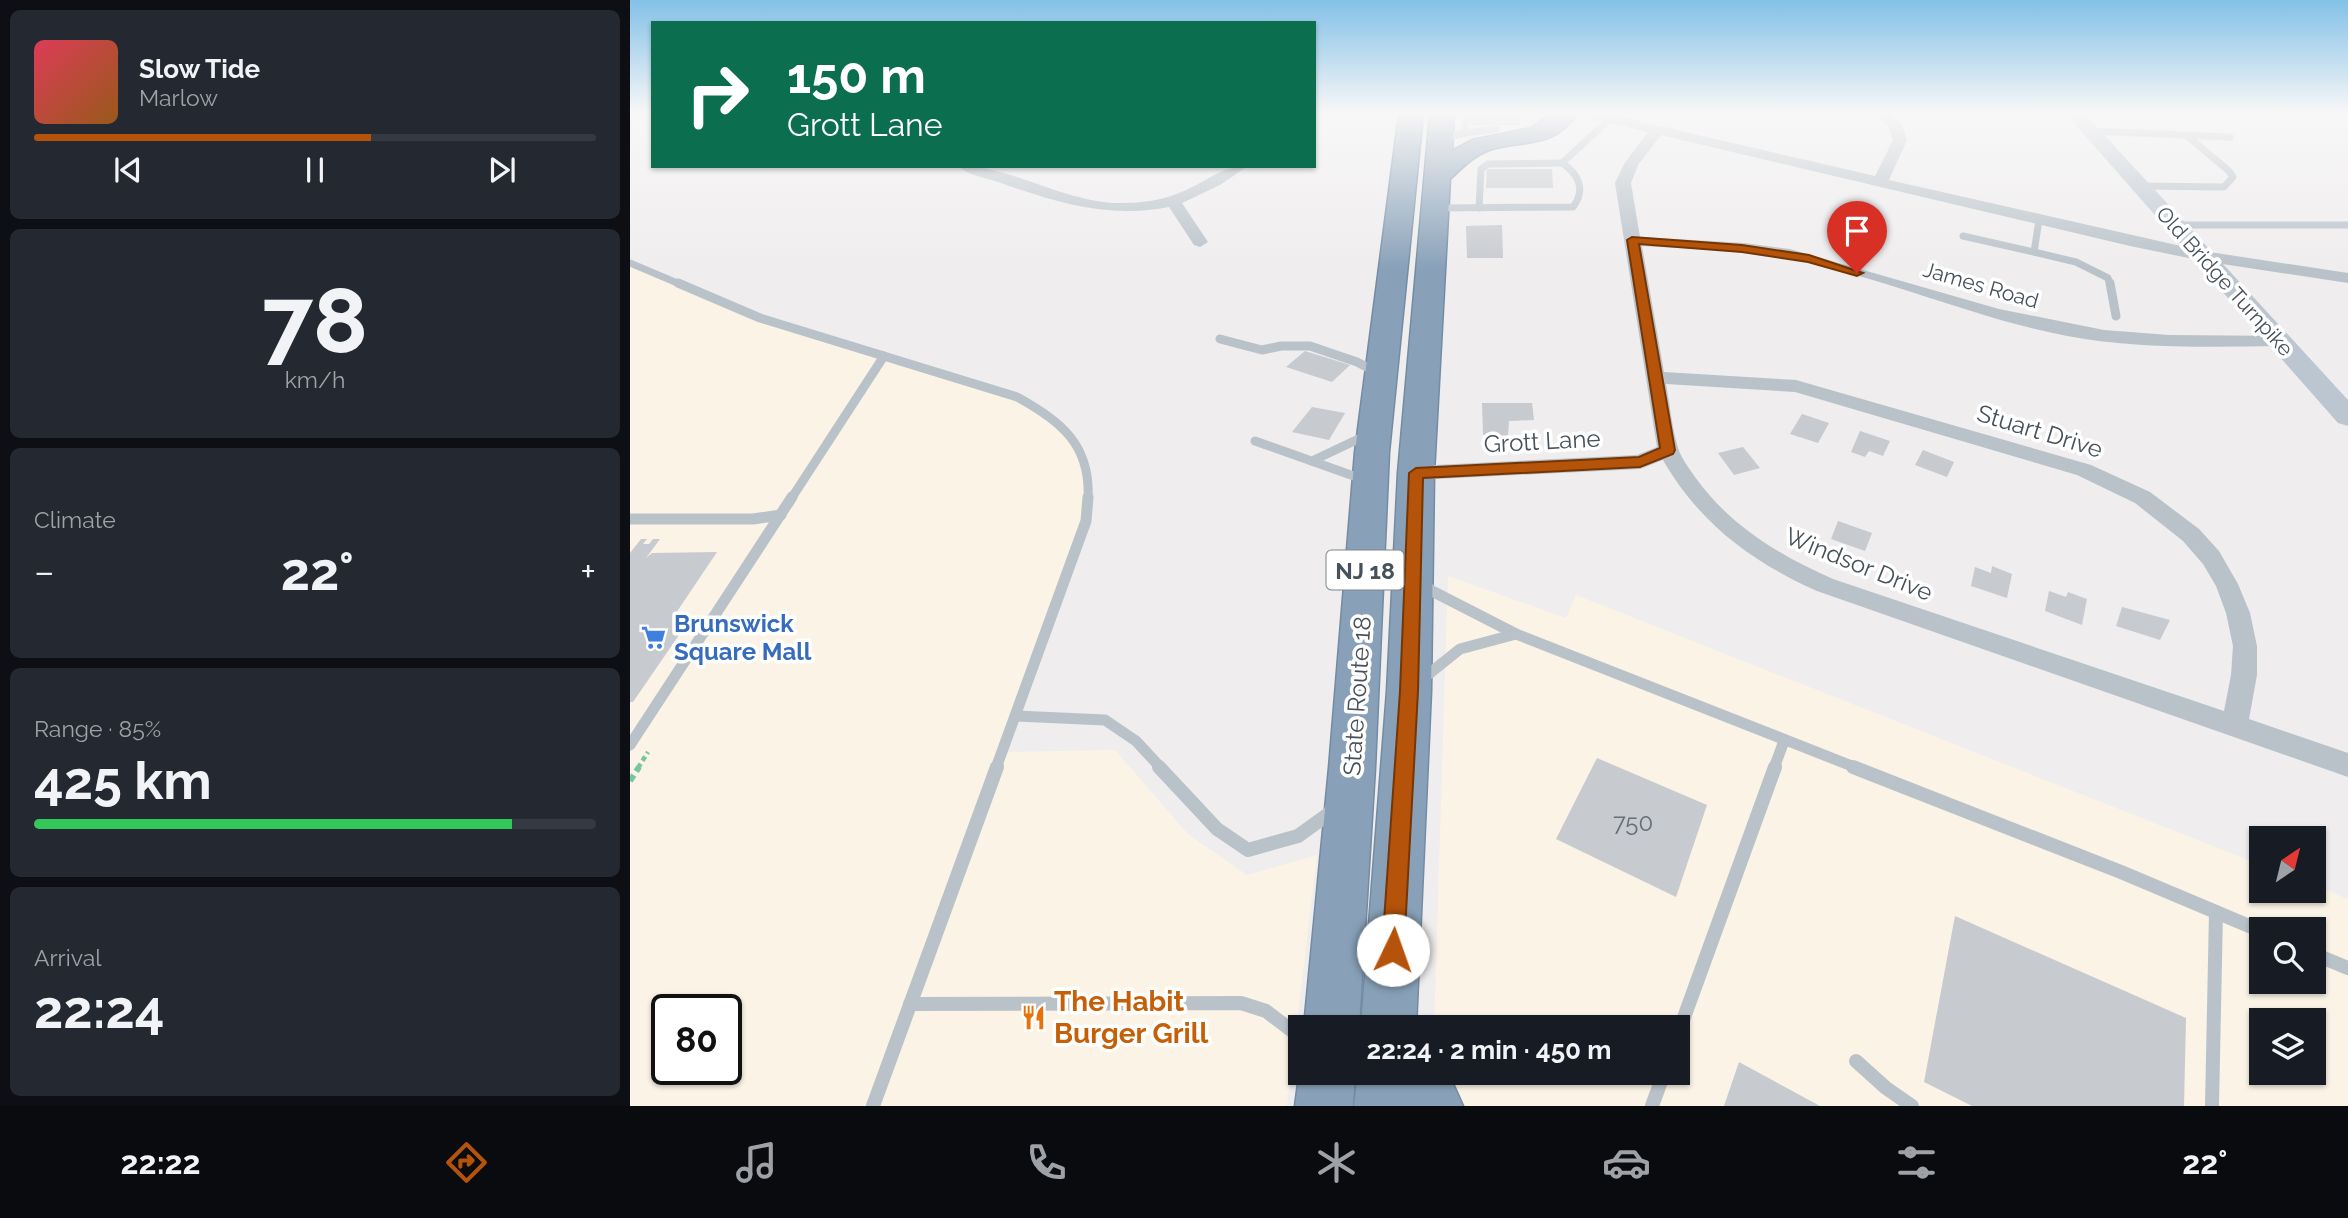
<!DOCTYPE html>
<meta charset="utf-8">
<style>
body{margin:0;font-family:Raleway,sans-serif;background:#242831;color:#f1f3f6;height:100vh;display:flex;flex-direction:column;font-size:26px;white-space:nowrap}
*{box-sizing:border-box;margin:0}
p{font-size:23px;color:#9ea1a6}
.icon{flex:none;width:38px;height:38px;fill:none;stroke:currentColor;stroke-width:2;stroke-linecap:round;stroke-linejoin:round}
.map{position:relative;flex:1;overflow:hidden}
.sheet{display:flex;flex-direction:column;gap:10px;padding:10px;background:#0d0f14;width:630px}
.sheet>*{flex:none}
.top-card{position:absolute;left:21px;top:21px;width:665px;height:147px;border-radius:0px;box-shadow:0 2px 5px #0004;background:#0b6e4f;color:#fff;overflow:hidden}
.needle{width:46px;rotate:35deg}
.tools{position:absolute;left:1619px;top:826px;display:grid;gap:14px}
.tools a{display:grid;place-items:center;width:77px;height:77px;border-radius:0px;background:#171b24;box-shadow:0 2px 5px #0004;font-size:35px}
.speed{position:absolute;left:21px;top:994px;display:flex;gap:14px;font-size:35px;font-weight:700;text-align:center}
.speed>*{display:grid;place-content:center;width:91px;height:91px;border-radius:50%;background:#171b24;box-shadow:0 2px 5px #0004;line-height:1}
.speed .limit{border:4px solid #111;border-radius:10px;background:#fff;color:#111}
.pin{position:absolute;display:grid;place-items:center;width:60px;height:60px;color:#fff;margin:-72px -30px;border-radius:50% 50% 50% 0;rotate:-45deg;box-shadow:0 0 7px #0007}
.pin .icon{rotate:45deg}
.me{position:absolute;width:77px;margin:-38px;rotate:3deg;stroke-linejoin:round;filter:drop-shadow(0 0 5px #0008)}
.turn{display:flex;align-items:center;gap:24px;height:147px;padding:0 21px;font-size:32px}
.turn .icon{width:91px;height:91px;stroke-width:2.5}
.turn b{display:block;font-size:49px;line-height:60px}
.big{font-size:52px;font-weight:700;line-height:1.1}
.sheet .tile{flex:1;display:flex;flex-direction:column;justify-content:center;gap:10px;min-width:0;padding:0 24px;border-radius:10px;background:#242831}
.sheet .dial{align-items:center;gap:0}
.dial b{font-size:91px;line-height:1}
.song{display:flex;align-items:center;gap:21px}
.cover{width:84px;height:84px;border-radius:10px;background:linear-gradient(135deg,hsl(350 70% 55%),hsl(30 70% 35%))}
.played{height:7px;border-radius:4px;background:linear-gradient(90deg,#b45309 60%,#363941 60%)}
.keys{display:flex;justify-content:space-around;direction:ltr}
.heat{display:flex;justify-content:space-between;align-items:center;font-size:38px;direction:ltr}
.charge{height:10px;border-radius:5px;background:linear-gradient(90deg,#34c759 85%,#363941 0)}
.trip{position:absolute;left:658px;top:1015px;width:402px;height:70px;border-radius:0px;background:#171b24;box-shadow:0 2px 5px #0004;font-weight:700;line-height:70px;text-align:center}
.tabs{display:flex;height:112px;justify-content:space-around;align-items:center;background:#090b0e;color:#9ea1a6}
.tabs .icon{width:49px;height:49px}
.tabs .selected{color:#b45309}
.tabs b{font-size:32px;color:#f1f3f6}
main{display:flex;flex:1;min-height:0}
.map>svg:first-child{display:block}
</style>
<main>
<section class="sheet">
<div class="tile">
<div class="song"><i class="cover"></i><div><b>Slow Tide</b><p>Marlow</p></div></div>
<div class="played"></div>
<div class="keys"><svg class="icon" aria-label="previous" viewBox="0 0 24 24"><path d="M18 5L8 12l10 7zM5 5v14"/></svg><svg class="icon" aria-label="pause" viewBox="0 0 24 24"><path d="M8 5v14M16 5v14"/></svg><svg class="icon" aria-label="next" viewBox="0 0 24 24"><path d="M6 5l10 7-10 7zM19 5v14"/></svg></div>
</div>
<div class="tile dial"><b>78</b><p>km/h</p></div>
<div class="tile"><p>Climate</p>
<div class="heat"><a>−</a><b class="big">22°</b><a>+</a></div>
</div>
<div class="tile"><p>Range · 85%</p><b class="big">425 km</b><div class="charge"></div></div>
<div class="tile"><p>Arrival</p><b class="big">22:24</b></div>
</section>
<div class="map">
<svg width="1718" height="1106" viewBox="0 0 1718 1106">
<rect width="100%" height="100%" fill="#efeded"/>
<g fill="#faf3e6" fill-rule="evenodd">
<path d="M0,263l110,48 277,86 43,29 27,38 1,47 -83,241 110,-2 73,84 59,41 70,-20 -30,251h-657zM37,1010h59v59h-59z"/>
<path d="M818,576l118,42 10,-23 685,270v26h53v-6l34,14v207h-917l1,-33h246v-46h-244zM1631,929h53v53h-53zM1631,1020h53v53h-53z"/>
</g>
<g fill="#c7cacf">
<rect x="839" y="117" width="51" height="8"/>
<path d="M857,169h65l1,19h-67z"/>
<path d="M872,225l1,33h-36l-1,-32z"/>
<path d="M675,351l45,14 -18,17 -46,-15z"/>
<path d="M852,403h50l2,17 -25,1 -1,15 -25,-1z"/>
<path d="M682,407l33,6 -16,27 -37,-8z"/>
<path d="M1172,414l27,9 -11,20 -28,-9z"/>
<path d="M1230,431l30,10 -7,15 -14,-5 -4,6 -14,-5z"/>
<path d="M1113,447l17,21 -26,7 -16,-22z"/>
<path d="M1293,450l31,12 -7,15 -32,-12z"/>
<path d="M1208,521l34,12 -7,18 -34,-12z"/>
<path d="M11,539h6l-4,5h6l4,-5h7l-14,19 6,-5 65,-1 -43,64h18l-59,86h-3v-149z"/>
<path d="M1362,566l20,8 -5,24 -36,-12 4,-19 16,6z"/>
<path d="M1419,591l17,6 2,-5 19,7 -5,26 -37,-14z"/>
<path d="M1492,607l48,13 -10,20 -44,-14z"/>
<path d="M967,758l110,47 -31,92 -120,-58z"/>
<path d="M1325,916l231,102 -2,88h-212l-48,-24z"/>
<path d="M1109,1062l81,44h-96z"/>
</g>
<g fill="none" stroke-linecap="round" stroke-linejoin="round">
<defs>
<g id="highway">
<path d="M769,114h24l-34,338 -14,316 -16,259h-55l25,-259 26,-316z"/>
<path d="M800,114h24l-2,37 20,-11 59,-12 20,-14h26c-26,36 -54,25 -88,36 -16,6 -27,18 -39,29l-16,294 -3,218 -15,336h-55l26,-336 11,-218z"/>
<path d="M670,1069v4h55l-2,33h-58z"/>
<path d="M728,1073h87l9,13 9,20h-109z"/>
</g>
</defs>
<use href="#highway" stroke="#738ca4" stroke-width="3"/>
<path stroke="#78c69d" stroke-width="4.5" stroke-dasharray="5 3.5" stroke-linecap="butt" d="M8,768l10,-16"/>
<path stroke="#78c69d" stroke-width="6" stroke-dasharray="7 4.5" stroke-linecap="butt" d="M0,781l9,-14"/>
<g stroke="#b9c2c9" stroke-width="7">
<path d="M1460,131l140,6"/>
<path d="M835,133l31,-4"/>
<path d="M811,139l24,-6 1,-19"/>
<path d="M1510,186l84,1 9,-10 -4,-6 -43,-36"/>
<path d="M807,208l136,-1c13,-17 6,-33 -11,-44l48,-44"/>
<path d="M849,208l2,-39 7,-5 74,-1"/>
<path d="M1545,225h173"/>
<path d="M1333,236l71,16 5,-32"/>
<path d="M1404,252l42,10 32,16 2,7"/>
<path d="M0,263l52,22"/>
</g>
<g stroke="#b9c2c9" stroke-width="9">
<path d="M48,283l82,35 257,79c44,24 74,48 71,102"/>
<path d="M1480,283l6,33"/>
<path d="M590,339l42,11 19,-4h29l47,16 21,11"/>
<path d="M625,441l110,39"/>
<path d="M682,461l57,-27"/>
<path d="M161,499l93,-143"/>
</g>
<g stroke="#b9c2c9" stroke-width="11">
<path d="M0,519h123l28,-4"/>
<path d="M792,582l10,9 84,43 341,134"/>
<path d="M790,681l40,-32 56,-15"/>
<path d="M386,716l89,4 31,21 25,27"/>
<path d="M0,745l162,-248"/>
<path d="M366,768l90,-247 2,-24"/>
<path d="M1144,768l10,-27"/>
</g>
<g stroke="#b9c2c9" stroke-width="14">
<path d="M529,767l58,62 31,21 50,-14 32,-23 2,-5"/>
<path d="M1223,767l268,105 140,59"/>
<path d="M1684,954l34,14"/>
<path d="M280,1004l331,-1 25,8 34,26"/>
<path d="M1048,1034l97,-267"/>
<path d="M1226,1061l30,27 26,18"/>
<path d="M243,1106l124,-339"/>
<path d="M1022,1106l12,-33"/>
<path d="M1582,1106l4,-194"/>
</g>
<g fill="#b9c2c9" fill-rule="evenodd">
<path d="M954,114h24l267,62 18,-36 -4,-13 -15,-13h15l13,11 5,15 -18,40 314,71 145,22v10l-145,-22 -73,-15 -469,-111 -23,30 -7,18 9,54 105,6 45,6 209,60 105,21 65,5 116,1 3,4 -3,4 -6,2c-71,1 -142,3 -212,-10 -94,-18 -183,-59 -277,-77 -49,-9 -99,-10 -148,-13l22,126 132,8 295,85 59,27 49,37 20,22 19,33 12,29 7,33v29l-8,44 99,34v24l-531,-186c-65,-29 -118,-68 -154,-131l-23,9 -224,11 -7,-2 -4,-5 4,-5 7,-2 221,-11 20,-8 -42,-264 9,-19 24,-32 -62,-15zM1036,384l129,8 282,83 58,28 48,38 20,23 13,22 10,27 7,33 -2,29 -7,36 -391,-132c-52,-23 -101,-52 -135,-98 -7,-10 -16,-21 -20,-33 -6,-20 -8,-43 -12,-64z"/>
<path d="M328,166c56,0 106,37 163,37 22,0 43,-3 63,-12 23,-10 38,-25 64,-25l-28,19 -38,18 26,39 -8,5 -6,-2 -25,-38c-60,12 -114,-5 -171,-25 -12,-4 -31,-7 -40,-16z"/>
</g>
<path fill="#bbc6d0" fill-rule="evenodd" d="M1436,114h19l263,286v26l-10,-3z"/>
<use href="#highway" fill="#88a1b8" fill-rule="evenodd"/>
</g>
<linearGradient id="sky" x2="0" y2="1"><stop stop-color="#83c1e7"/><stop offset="0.42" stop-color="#f8f7f7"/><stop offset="1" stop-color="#f8f7f7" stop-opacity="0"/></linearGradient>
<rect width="1718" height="269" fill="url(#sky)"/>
<path fill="#b45309" stroke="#753606" stroke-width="2" d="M1002,237l110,8 67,10 54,18 -6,3 -49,-14 -66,-10 -103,-8 36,206 -2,4 -33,13 -217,11 -5,213 -14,259 -3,7 -8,4 -7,-4 -4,-7 18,-259 9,-218 7,-5 223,-11 21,-9 -33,-208z"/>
<defs>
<symbol id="supermarket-bare" viewBox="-9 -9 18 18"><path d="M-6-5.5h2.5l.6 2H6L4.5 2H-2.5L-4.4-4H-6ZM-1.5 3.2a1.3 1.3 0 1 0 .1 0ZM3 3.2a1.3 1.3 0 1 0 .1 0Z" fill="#3f7fe0" stroke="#fff" stroke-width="2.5" paint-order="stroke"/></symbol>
<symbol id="restaurant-bare" viewBox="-9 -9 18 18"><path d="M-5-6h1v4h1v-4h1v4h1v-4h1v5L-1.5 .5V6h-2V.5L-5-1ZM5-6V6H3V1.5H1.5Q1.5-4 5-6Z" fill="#e8710a" stroke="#fff" stroke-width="2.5" paint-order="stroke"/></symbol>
</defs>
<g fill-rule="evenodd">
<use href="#supermarket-bare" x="6" y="620" width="35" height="35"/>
<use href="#restaurant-bare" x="386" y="1000" width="35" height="35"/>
</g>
<g text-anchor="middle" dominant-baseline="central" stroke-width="7" stroke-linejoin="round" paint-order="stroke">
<g font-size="21" fill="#465159" stroke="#fff">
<text transform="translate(1595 281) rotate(48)">Old Bridge Turnpike</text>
<text transform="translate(1351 285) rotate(16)">James Road</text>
</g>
<rect fill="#fff" stroke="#7e858b" stroke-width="2" x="696.5" y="550.5" width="77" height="39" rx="5"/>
<g font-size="23" font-weight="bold" fill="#465159">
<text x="735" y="570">NJ 18</text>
</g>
<g font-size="24" fill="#465159" stroke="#fff">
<text transform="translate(1410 431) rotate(17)">Stuart Drive</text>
<text transform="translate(912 441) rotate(-3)">Grott Lane</text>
<text transform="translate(1229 564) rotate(22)">Windsor Drive</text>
<text transform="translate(727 696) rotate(-86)">State Route 18</text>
</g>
<g font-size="24" font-weight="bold" fill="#366cbe" stroke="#fff" text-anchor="start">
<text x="44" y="623">Brunswick<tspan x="44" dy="28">Square Mall</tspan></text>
</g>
<g font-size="24" fill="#666f76">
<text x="1003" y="822">750</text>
</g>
<g font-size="28" font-weight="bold" fill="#c56008" stroke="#fff" text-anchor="start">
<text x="424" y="1001">The Habit<tspan x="424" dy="32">Burger Grill</tspan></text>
</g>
</g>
</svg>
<div class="tools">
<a><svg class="needle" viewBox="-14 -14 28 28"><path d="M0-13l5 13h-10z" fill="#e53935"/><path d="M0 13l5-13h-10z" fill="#9ea1a6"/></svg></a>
<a><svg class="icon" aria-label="search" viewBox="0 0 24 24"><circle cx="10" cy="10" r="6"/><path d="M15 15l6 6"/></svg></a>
<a><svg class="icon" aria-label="layers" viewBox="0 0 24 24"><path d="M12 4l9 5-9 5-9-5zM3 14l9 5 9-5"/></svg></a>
</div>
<div class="speed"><div class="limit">80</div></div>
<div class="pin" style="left:1227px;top:273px;background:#d93025"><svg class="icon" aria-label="arrive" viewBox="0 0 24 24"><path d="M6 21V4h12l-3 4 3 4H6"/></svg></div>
<svg class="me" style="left:763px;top:950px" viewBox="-20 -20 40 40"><circle r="19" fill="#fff"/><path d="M0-13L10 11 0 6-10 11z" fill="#b45309"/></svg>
<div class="trip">22:24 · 2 min · 450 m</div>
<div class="top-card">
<div class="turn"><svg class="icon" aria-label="right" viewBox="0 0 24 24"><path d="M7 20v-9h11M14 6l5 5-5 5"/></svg><div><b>150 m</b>Grott Lane</div></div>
</div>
</div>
</main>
<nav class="tabs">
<b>22:22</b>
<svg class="icon selected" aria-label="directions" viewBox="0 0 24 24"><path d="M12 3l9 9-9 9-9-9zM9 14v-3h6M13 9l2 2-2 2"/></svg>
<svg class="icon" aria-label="music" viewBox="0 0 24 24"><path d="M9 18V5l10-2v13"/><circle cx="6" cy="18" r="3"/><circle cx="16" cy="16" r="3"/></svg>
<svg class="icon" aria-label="phone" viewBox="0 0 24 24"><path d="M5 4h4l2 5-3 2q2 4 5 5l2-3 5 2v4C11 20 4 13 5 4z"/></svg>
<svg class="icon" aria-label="climate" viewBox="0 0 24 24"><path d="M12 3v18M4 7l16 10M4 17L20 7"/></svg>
<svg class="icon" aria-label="car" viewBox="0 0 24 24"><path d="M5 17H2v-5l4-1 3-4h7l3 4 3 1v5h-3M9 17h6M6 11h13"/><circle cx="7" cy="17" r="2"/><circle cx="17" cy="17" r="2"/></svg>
<svg class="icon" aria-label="filters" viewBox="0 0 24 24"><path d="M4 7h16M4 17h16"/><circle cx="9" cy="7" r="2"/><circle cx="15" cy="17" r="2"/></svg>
<b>22°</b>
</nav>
